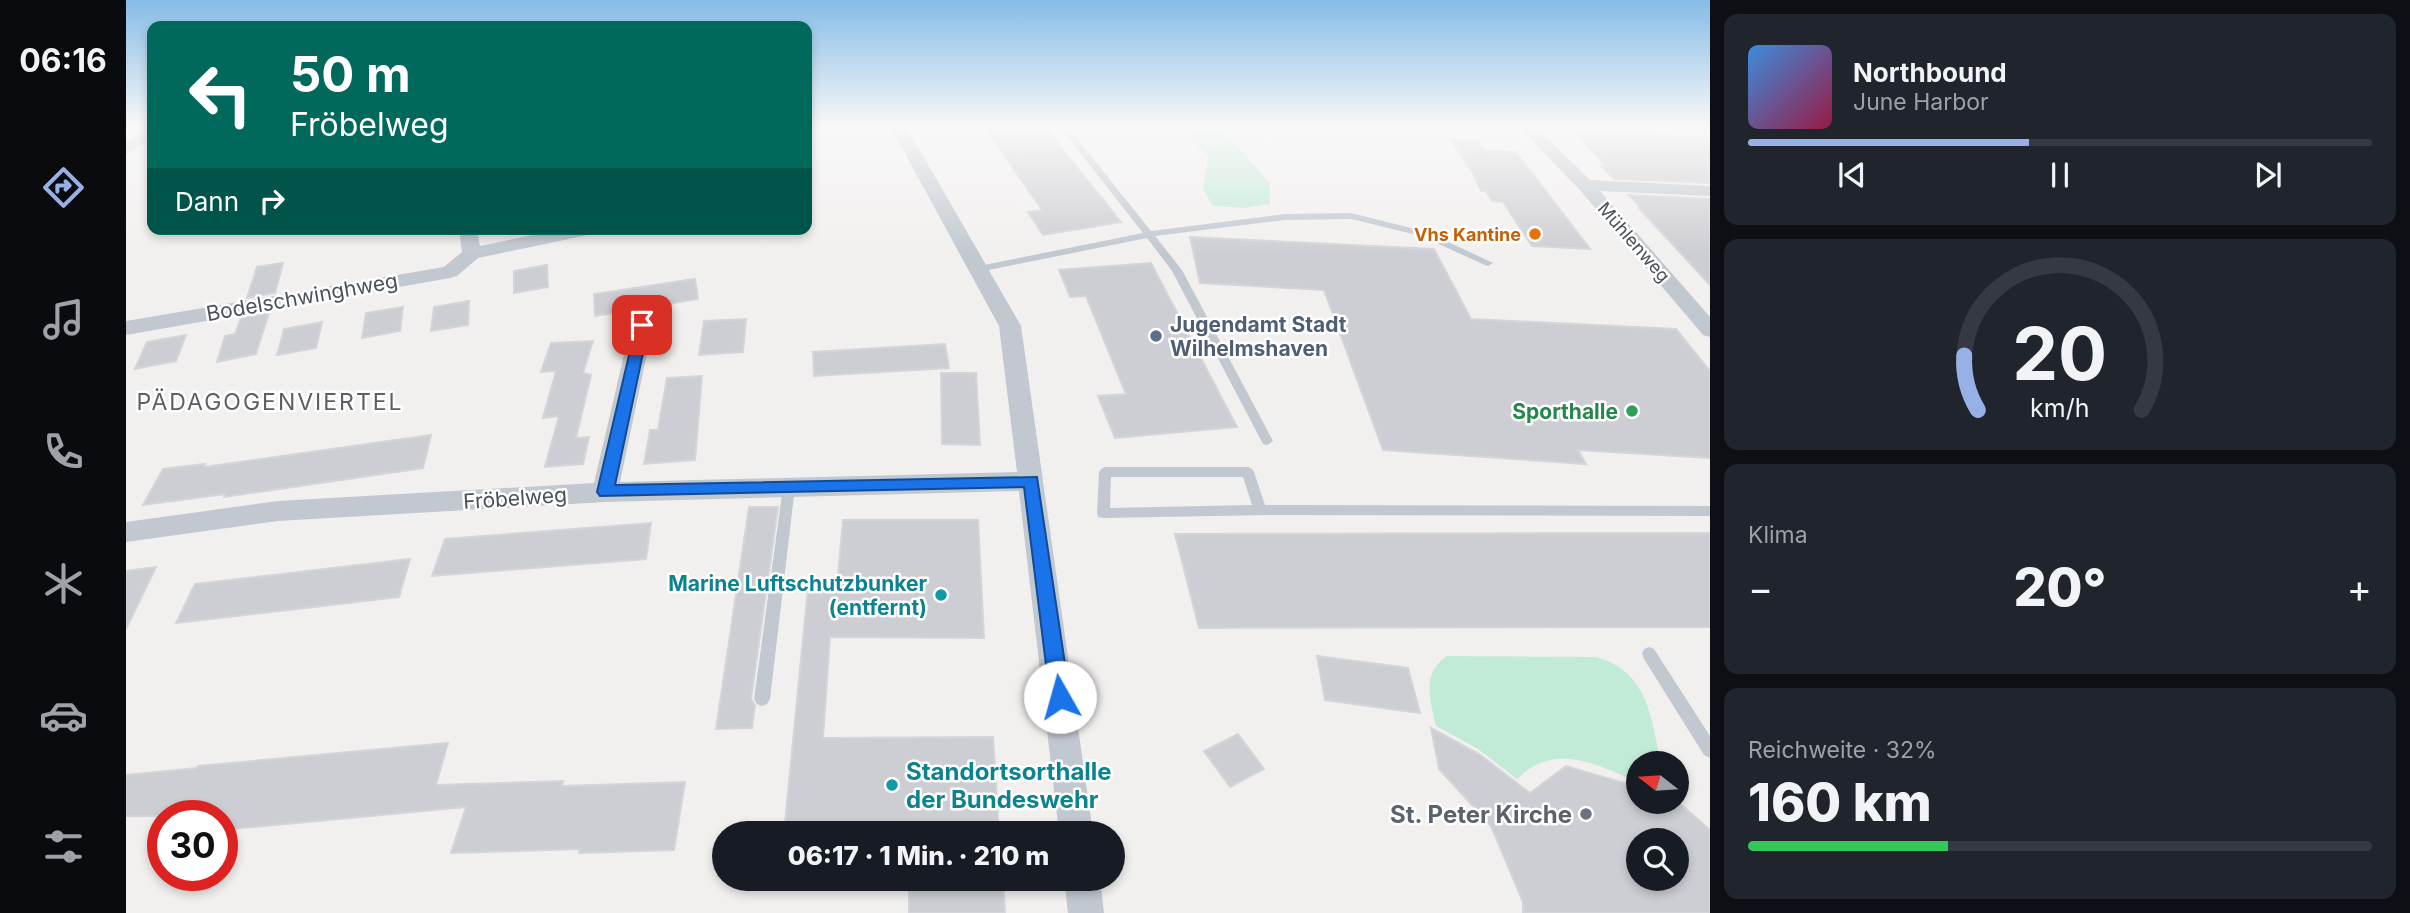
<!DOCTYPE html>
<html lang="de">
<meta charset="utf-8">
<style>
body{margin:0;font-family:Inter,sans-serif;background:#20242c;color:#f1f3f6;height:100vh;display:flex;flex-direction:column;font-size:26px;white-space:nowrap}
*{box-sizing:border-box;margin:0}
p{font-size:23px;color:#9ea1a6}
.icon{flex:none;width:38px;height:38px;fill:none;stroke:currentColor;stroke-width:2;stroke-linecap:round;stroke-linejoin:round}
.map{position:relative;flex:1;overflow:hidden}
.side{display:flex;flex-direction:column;gap:14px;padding:14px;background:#0d0f14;width:700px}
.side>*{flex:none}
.guide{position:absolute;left:21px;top:21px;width:665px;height:214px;border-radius:14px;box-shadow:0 4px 10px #0003;background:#00695c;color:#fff;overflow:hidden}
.needle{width:46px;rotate:287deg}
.buttons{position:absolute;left:1500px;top:751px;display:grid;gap:14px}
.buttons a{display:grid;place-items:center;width:63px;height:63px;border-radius:50%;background:#171b24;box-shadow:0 4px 10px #0003;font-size:35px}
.speed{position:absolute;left:21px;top:800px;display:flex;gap:14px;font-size:35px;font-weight:700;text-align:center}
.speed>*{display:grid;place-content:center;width:91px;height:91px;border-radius:50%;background:#171b24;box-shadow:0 4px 10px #0003;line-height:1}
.speed .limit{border:10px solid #d22;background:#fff;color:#111}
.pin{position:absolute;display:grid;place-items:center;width:60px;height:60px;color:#fff;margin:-30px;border-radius:14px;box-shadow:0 4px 10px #0006}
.me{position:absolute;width:77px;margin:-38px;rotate:353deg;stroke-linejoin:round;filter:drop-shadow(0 0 5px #0008)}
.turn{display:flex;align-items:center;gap:24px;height:147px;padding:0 28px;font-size:32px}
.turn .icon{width:91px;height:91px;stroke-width:2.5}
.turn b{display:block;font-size:49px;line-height:60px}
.then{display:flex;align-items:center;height:66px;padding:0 28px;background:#0003;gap:14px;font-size:26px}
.big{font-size:52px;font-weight:800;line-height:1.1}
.side .tile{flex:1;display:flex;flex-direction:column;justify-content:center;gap:10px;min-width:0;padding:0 24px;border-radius:14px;background:#20242c}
.side .dial{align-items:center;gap:0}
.dial svg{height:182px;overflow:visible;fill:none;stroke:#363941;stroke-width:7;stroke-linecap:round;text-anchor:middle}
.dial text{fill:#f1f3f6;stroke:none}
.song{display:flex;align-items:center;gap:21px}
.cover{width:84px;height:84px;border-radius:10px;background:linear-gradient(135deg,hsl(210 70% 55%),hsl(340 70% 35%))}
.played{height:7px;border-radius:4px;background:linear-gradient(90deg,#97b0e5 45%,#363941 45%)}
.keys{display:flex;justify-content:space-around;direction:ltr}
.heat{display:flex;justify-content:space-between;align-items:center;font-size:38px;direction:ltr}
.charge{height:10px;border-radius:5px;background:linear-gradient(90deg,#34c759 32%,#363941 0)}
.trip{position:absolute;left:586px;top:821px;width:413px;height:70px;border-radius:35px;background:#171b24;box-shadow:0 4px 10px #0003;font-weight:800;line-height:70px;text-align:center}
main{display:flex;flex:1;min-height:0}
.menu{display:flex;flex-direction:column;width:126px;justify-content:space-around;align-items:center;background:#090b0e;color:#9ea1a6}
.menu .icon{width:49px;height:49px}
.menu .on{color:#97b0e5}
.menu b{font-size:32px;color:#f1f3f6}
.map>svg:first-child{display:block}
</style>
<main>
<nav class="menu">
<b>06:16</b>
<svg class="icon on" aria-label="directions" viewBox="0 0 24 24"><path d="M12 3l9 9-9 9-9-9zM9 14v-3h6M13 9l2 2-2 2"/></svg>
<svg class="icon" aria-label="music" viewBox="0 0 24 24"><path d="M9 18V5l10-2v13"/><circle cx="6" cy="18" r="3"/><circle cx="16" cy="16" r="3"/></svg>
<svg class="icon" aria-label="phone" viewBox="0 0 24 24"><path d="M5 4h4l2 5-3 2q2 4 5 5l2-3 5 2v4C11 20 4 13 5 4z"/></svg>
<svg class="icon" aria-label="climate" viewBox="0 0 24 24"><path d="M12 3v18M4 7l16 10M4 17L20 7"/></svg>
<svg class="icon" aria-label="car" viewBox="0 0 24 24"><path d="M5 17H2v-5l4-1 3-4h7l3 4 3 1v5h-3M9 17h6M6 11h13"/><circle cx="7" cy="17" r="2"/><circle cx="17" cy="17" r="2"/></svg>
<svg class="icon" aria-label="filters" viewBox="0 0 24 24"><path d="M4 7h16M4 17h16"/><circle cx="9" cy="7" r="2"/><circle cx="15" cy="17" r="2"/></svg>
</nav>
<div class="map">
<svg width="1584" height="913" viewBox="0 0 1584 913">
<rect width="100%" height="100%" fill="#f2f0ef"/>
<g fill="#c2ebd7">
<path d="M1050,126h45l49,58v20l-25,4 -32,-2 -10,-17 5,-33z"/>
<path d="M1321,656l149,1c52,14 55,60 65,106h-23v19c-41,-17 -83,-41 -121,-3l-39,-30 -42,-23c-6,-26 -15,-53 11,-70z"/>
</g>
<g fill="#cdced3" stroke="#d4d5da" stroke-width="2" fill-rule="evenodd">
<path d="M858,126h60l77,96 -78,13 -15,-23 14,-2z"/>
<path d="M1449,132l135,5v46l-96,-4 -13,-13h5z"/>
<path d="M1324,139l28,2 8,10 30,1 74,97 -58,-3 -29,-44 -11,-1 -6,-10h-5l-8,-18z"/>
<path d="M1503,195l81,4v86l-72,-78 3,1z"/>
<path d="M1064,237l244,12 37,70 205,10 34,42v87l-132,-8 8,14 -203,-14 -59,-160 -124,-7z"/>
<path d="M157,263l-8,30 -28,5 10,-31z"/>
<path d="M1025,263l77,147 9,17 -122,11 -17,-42 28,-2 -40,-98 -16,1 -11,-27z"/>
<path d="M421,265l1,22 -34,6v-22z"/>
<path d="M569,279l3,20 -103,17 -1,-22z"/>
<path d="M343,301l-1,24 -37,6 3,-24z"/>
<path d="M277,307l-3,24 -38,7 4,-25z"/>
<path d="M143,313l-13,41 -39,8 8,-26 10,-2 6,-16z"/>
<path d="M620,319l-3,33 -44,3 5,-34z"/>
<path d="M196,322l-6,26 -39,7 7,-26z"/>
<path d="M60,335l-10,26 -41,8 12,-27z"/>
<path d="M467,341l-10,32 8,2 -15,63 13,-1 -6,27 -38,3 14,-51 -16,2 13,-47 -15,1 10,-29z"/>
<path d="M819,344l4,24 -135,8 -1,-24z"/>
<path d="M815,373h35l4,72 -38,-1z"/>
<path d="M576,376l-7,84 -51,4 6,-34h8l9,-52z"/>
<path d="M305,435l-8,33 -199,29 1,-3 -82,11 20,-36 42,-5 -1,3z"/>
<path d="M623,507h29l-27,192 4,6 -3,23 -36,1z"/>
<path d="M717,520h135l6,118 -154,-1 -7,101 170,-1 6,96h-215l24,-245 29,-1z"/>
<path d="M525,523l-5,36 -214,17 13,-37z"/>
<path d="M1584,533v94l-511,1 -24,-94z"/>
<path d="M284,559l-11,38 -223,26 19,-39z"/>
<path d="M30,567l-30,62v-58z"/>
<path d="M1191,656l91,12 12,45 -95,-13z"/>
<path d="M1305,728l48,26 51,39 36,-27 72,21v15l38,-2 34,30v83h-187v-11l-32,-76 -52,-57zM1512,840h38v38h-38z"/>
<path d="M1112,734l26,35 -34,18 -26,-36z"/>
<path d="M322,743l-12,42 127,-4 -1,5 123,-4 -11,68 -95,3 1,-4 -129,4 15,-46 -244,23v-14h-96v-41l71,-7 1,-2z"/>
<path d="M783,878h94l2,35h-96z"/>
</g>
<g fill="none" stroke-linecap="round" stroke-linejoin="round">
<g fill="#c1c8d0" fill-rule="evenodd">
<path d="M933,126h8l84,105 134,-17 66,-1 76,19 66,31 -5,3 -3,-1 -64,-29 -70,-17 -66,1 -130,16 27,34 91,171 -6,4 -4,-1 -91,-173 -25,-33 -168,34 -5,-3 5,-3 164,-33z"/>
<path d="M979,467h143l4,2 2,3 11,33 445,1v10l-439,-1 -168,3 -5,-1 -1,-4 2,-41 2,-3zM985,477h132l9,28 -142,3z"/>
<path d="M663,482l4,2 2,3 -25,212 -3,5 -5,2 -5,-2 -3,-5 29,-212 2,-3z"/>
<path d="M1523,647l5,2 56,87v22l-6,-3 -60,-96 -2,-5 2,-5z"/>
</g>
<g fill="#c1c8d0" fill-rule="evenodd">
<path d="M17,126h9v12l-26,16v-12l16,-11z"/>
<path d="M764,126h16l115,200 72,507h-34l-40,-342 -414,11 -327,19 -152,21v-20l152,-21 316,-18 37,-158 4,-5h14l4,5 -33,157 397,-10 -18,-146z"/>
<path d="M1392,126h17l55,54 120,6v10l-110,-5 110,126v20l-7,-2 -124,-146z"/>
<path d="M333,229h18l3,17 81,-17h36l-9,6 -110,23 -21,18 -7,2 -324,57v-14l318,-54 18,-15z"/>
<path d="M938,878h36l4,35h-36z"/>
</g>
</g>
<linearGradient id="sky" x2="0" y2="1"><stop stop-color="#86bce6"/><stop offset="0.5" stop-color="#f9f8f8"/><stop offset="1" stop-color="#f9f8f8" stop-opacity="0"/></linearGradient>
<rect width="1584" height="254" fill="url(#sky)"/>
<path fill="#1a73e8" stroke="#114b97" stroke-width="2" d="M516,321l7,4 -34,160 422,-8 33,220 -3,7 -7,3 -7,-3 -3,-7 -26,-210 -424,9 -3,-4 39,-167z"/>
<circle fill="#e8710a" stroke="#fff" stroke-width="2.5" cx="1409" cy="234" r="7"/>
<circle fill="#5c6f8a" stroke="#fff" stroke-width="2.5" cx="1030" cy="336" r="7"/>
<circle fill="#2e9e5b" stroke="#fff" stroke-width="2.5" cx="1506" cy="411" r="7"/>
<g fill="#0f9aa8" stroke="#fff" stroke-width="2.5">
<circle cx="815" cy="595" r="7"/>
<circle cx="766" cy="785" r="7"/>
</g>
<circle fill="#6b7280" stroke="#fff" stroke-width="2.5" cx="1460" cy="814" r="7"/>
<g text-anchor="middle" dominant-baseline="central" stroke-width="5" stroke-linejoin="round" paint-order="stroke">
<g font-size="18" font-weight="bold" fill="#c56008" stroke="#fff" text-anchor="end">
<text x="1395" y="234">Vhs Kantine</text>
</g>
<g font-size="18" fill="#49505b" stroke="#fff">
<text transform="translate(1508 242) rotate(49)">Mühlenweg</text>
</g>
<g font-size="21" fill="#49505b" stroke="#fff">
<text transform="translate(176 297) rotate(-10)">Bodelschwinghweg</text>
<text transform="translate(389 498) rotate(-4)">Fröbelweg</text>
</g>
<g font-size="21" font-weight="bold" fill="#4e5e75" stroke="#fff" text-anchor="start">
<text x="1044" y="324">Jugendamt Stadt<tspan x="1044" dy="24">Wilhelmshaven</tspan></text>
</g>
<g font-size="21" font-weight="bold" fill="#27864d" stroke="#fff" text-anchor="end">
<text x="1492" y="411">Sporthalle</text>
</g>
<g font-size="21" font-weight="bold" fill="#0d838f" stroke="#fff" text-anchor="end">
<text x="801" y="583">Marine Luftschutzbunker<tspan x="801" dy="24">(entfernt)</tspan></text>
</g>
<g font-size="23" letter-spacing="2" fill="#5c5f63" stroke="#fff">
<text x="144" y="402">PÄDAGOGENVIERTEL</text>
</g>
<g font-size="24" font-weight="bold" fill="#0d838f" stroke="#fff" text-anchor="start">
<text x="780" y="771">Standortsorthalle<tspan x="780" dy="28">der Bundeswehr</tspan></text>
</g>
<g font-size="24" font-weight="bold" fill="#5b616d" stroke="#fff" text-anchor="end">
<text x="1446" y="814">St. Peter Kirche</text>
</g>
</g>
</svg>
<div class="buttons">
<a><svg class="needle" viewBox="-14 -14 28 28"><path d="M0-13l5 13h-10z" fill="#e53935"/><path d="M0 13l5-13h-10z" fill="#9ea1a6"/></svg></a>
<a><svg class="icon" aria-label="search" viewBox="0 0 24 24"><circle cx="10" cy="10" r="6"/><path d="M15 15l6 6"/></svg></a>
</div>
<div class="speed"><div class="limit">30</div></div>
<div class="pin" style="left:516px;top:325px;background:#d93025"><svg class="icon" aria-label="arrive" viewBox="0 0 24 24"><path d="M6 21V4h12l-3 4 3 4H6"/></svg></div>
<svg class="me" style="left:934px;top:697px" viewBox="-20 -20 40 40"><circle r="19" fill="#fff"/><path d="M0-13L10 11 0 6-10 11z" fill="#1a73e8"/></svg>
<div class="trip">06:17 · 1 Min. · 210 m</div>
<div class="guide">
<div class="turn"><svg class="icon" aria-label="left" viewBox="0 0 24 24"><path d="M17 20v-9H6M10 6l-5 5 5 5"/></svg><div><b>50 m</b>Fröbelweg</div></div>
<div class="then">Dann<svg class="icon" aria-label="right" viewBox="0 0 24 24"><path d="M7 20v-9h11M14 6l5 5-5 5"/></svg></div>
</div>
</div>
<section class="side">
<div class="tile">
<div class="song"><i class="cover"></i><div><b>Northbound</b><p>June Harbor</p></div></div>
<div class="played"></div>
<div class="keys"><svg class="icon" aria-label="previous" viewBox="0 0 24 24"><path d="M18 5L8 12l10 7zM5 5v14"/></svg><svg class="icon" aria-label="pause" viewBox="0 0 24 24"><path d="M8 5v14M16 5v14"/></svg><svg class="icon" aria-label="next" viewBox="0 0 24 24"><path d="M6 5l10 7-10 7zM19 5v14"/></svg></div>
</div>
<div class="tile dial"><svg viewBox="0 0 100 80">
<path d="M14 69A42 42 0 1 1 86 69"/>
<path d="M14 69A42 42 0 0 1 8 45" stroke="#97b0e5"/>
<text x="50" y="56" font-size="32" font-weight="700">20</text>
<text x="50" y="72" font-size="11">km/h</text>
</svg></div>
<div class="tile"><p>Klima</p>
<div class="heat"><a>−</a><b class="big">20°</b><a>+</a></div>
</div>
<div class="tile"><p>Reichweite · 32%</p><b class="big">160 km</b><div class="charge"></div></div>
</section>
</main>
